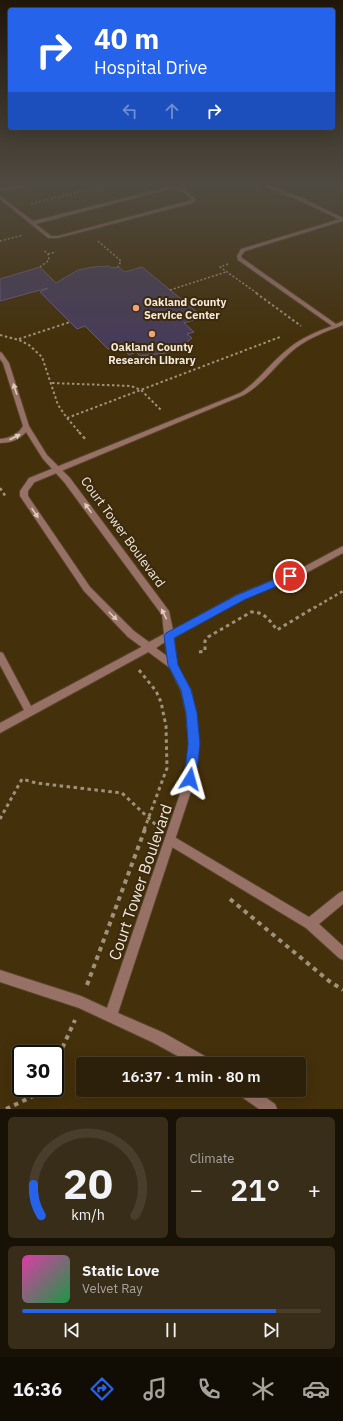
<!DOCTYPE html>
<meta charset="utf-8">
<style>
body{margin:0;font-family:"IBM Plex Sans",sans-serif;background:#382d18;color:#f1f3f6;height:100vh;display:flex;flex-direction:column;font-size:15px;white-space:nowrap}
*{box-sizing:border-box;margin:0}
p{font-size:13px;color:#a6a39c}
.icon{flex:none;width:22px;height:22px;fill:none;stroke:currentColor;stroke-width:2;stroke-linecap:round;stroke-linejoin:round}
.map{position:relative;height:1109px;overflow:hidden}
.details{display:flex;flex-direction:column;gap:8px;padding:8px;background:#181206;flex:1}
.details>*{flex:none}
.top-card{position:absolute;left:8px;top:8px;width:327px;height:122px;border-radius:4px;box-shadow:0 4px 16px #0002,0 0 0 1px #483e2b;background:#2563eb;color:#fff;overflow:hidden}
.speed{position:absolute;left:12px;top:1045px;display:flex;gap:8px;font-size:20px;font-weight:700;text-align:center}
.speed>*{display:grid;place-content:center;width:52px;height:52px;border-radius:50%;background:#2c200a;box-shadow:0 4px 16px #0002,0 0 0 1px #483e2b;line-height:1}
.speed .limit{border:2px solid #111;border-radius:6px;background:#fff;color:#111}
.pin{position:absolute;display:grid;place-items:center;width:34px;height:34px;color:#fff;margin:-17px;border:2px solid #fff;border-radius:50%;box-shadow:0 1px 4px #0007}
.me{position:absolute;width:44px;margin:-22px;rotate:8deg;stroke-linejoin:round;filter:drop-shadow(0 0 3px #0008)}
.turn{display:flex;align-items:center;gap:14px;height:84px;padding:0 20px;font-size:18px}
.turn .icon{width:52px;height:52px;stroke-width:2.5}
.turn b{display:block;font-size:28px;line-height:34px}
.lanes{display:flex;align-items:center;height:38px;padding:0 20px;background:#0003;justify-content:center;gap:20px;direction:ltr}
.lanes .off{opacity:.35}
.big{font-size:30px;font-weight:600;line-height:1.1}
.details .tile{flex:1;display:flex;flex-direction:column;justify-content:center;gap:6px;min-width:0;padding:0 14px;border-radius:6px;background:#382d18}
.details .dial{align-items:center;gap:0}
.dial svg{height:104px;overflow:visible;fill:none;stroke:#483e2b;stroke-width:7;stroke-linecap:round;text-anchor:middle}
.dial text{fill:#f1f3f6;stroke:none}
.song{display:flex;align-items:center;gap:12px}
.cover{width:48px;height:48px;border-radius:6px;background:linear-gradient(135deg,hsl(320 70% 55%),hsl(140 70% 35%))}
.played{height:4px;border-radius:2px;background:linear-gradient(90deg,#2563eb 85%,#483e2b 85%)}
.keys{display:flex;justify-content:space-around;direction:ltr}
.heat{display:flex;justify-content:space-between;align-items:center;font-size:22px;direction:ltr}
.details .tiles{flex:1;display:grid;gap:8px;grid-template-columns:1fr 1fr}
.tile:last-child{grid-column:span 2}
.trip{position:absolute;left:76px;top:1057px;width:230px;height:40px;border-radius:4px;background:#2c200a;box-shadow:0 4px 16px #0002,0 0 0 1px #483e2b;font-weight:600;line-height:40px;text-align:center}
.tab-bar{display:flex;height:64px;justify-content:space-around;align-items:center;background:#120d04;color:#a6a39c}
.tab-bar .icon{width:28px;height:28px}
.tab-bar .on{color:#2563eb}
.tab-bar b{font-size:18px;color:#f1f3f6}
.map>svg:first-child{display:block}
</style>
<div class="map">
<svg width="343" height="1109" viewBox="0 0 343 1109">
<rect width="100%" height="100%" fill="#3b2a0e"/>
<path fill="#44300a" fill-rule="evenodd" d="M0,184h343v925h-343zM21,1054h34v34h-34zM83,1064h216v26h-216z"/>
<path fill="#473c58" stroke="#685c7a" d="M109,266l3,2 6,-1 7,5 17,-5 61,50 -19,6 10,9 -7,2 5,4 -13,10 -13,5 -26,3 -4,-4 -7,3 -9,-9 -12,3 -23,-23 -8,3 -37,-37 8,-4 -48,13v-22l40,-12 16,16 22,-13 15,-3z"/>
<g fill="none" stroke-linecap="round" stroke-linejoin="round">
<defs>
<g id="lane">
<path d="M173,186l13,4 10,10 -3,3 -135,35h-10l-48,-39v-3l33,25zM173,188l10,4 9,8 -134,36h-7l-15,-12z"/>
<path d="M340,219h3v2l-98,30 -4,5 1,2 94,66 7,-3v4c-18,7 -38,14 -53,28 -16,14 -27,31 -46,42l-209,87h-6l-1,-2 1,-2 211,-85c19,-12 31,-31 48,-44 13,-11 28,-17 44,-23l-94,-66 -1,-4 4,-7z"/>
<path d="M149,643l3,1 1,3 -1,3 -152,83v-10l24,-13 -24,-45v-13l3,1 28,53z"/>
<path d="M171,835l138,82 30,-24 4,-2v13l-24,20 24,22v14l-4,-2 -33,-30 -139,-84 -1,-4 1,-4z"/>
</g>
<g id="street">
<path d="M25,184h9l-34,7v-2z"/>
<path d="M258,184h6l36,13 43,21v3l-47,-22z"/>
<path d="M0,352l2,1 7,10 20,63 18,29 23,23 99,133 4,19 64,-35 63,-26 43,-23v7l-37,20 -63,26 -69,39 3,27 14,25 5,23 3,31 -4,35 -77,234 46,20 46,26 2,5h-20l-38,-21 -75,-35 -79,-26v-12l81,26 26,12 78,-229 4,-35 -3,-31 -5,-22 -11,-23 -42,-31 -44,-46 -64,-95v-5l9,-13h6l1,2 -8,11v5l62,91 44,44 15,11 15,-8 -2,-19 -98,-133 -21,-23 -17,-27c-7,8 -16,11 -26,11v-4c10,-1 18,-4 23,-13l-20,-63 -3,-4zM165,642l2,14 -11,-8z"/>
<path d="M237,1090h18l20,14 2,5h-18l-20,-14z"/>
</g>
</defs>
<use href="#lane" stroke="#55452a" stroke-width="2"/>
<use href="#street" stroke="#55452a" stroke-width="2"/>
<g stroke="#9f927c" stroke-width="1.5" stroke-dasharray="2 2" stroke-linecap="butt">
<path d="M238,184l8,2"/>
<path d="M31,204l79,-20"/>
<path d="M0,241l23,-6"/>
<path d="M98,241l23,20 -3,6"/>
<path d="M48,254l8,-2"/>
<path d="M228,264l-8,3 38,27"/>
<path d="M40,267l9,-7 -1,-6 -5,-4"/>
<path d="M170,290l56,-18"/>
</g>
<g stroke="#9f927c" stroke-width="2" stroke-dasharray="2.5 2.5" stroke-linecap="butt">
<path d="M256,293l45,33"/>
<path d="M0,335l19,5 10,5 13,12 16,48 9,13 213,-81"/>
<path d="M19,339l51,-17"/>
<path d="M52,383l79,3 10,4 21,21"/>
<path d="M67,418l13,15"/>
</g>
<g stroke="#9f927c" stroke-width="2.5" stroke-dasharray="3 3" stroke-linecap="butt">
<path d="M79,432l8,9"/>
<path d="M0,488l6,9"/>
<path d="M314,608l29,-17"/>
</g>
<g stroke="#9f927c" stroke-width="3" stroke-dasharray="3.5 3.5" stroke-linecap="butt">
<path d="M199,652l6,-1v-10l3,-4 43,-25c13,-1 19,9 26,18l38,-23"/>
<path d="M139,670l17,21 5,11 5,24 1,42 -23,62"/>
<path d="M0,819l22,-40 14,4 86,10 34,32"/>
</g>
<g stroke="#9f927c" stroke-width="4" stroke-dasharray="4.5 4.5" stroke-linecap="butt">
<path d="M230,899l99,82 14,9"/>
<path d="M87,985l58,-156"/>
<path d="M55,1064l20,-44"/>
<path d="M6,1109l36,-17 2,-4"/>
</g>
<use href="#lane" fill="#987166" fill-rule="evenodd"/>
<use href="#street" fill="#987166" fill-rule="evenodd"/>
</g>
<defs><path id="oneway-solid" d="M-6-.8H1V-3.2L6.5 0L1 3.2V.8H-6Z"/></defs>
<g fill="#ddcbbc">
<use href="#oneway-solid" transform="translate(15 389) rotate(-108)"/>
<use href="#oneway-solid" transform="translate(15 437) rotate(-27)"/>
<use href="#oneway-solid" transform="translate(88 508) rotate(-126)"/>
<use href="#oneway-solid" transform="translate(35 513) rotate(56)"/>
<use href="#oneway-solid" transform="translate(164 614) rotate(-116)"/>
<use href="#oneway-solid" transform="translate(113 616) rotate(45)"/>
</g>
<linearGradient id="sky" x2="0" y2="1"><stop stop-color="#201708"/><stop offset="0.54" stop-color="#4f4a41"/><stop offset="1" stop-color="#4f4a41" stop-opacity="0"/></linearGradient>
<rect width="343" height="339" fill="url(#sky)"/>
<path fill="#2563eb" stroke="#184099" d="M290,573l4,1 1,2 -1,3 -50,21 -70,38 4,27 13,25 6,23 3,31 -4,35 -2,4 -4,2 -4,-2 -2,-4 4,-35 -2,-31 -5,-23 -13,-25 -4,-29 2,-3 71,-38z"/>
<g fill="#efa377" stroke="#3b2a0e" stroke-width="1.5">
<circle cx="136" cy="308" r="4"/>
<circle cx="152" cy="334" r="4"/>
</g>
<g text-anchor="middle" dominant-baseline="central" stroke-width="4" stroke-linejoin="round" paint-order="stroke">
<g font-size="11" font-weight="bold" fill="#f4e9d9" stroke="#3b2a0e" text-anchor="start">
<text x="144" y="302">Oakland County<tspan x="144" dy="13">Service Center</tspan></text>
<text x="152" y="347" text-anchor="middle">Oakland County<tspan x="152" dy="13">Research Library</tspan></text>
</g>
<g font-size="13" fill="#f4e9d9" stroke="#3b2a0e">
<text transform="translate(123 532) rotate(54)">Court Tower Boulevard</text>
</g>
<g font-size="16" fill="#f4e9d9" stroke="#3b2a0e">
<text transform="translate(140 882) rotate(-71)">Court Tower Boulevard</text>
</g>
</g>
</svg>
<div class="speed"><div class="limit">30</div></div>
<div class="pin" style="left:290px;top:576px;background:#d93025"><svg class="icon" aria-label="arrive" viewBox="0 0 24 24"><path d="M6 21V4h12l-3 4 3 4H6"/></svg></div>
<svg class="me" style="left:190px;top:779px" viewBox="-20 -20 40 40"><path d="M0-17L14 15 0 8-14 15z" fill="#2563eb" stroke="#fff" stroke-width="4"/></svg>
<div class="trip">16:37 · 1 min · 80 m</div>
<div class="top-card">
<div class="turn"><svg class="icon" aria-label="right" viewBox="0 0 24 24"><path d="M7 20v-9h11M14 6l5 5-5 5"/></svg><div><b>40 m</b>Hospital Drive</div></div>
<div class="lanes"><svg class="icon off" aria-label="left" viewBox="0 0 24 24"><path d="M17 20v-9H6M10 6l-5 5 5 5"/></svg><svg class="icon off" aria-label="ahead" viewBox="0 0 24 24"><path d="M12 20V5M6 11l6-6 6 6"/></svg><svg class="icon" aria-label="right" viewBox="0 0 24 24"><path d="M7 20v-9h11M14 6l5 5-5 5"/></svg></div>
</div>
</div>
<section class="details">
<div class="tiles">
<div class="tile dial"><svg viewBox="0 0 100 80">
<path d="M14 69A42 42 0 1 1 86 69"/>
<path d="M14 69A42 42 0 0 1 8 45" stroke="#2563eb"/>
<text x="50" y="56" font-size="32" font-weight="700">20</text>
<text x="50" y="72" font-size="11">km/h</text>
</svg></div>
<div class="tile"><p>Climate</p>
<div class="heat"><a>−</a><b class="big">21°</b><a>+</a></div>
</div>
<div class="tile">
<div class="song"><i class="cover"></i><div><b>Static Love</b><p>Velvet Ray</p></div></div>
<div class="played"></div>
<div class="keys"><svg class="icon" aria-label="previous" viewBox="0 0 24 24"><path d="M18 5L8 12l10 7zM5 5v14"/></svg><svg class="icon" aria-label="pause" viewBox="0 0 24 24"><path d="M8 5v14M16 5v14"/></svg><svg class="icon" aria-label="next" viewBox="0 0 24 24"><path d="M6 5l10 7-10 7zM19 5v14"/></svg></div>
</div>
</div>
</section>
<nav class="tab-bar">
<b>16:36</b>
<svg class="icon on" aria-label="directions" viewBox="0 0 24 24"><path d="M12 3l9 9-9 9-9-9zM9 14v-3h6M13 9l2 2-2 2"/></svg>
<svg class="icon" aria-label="music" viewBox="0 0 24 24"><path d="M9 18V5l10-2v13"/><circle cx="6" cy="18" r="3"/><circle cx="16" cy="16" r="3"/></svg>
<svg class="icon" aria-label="phone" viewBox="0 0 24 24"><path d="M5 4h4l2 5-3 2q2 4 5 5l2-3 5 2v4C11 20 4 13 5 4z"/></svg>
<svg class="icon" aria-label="climate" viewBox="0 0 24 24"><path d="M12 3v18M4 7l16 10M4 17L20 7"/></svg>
<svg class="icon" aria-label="car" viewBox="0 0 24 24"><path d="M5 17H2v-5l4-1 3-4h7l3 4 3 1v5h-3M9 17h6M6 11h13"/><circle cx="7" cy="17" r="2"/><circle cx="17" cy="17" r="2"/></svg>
</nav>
